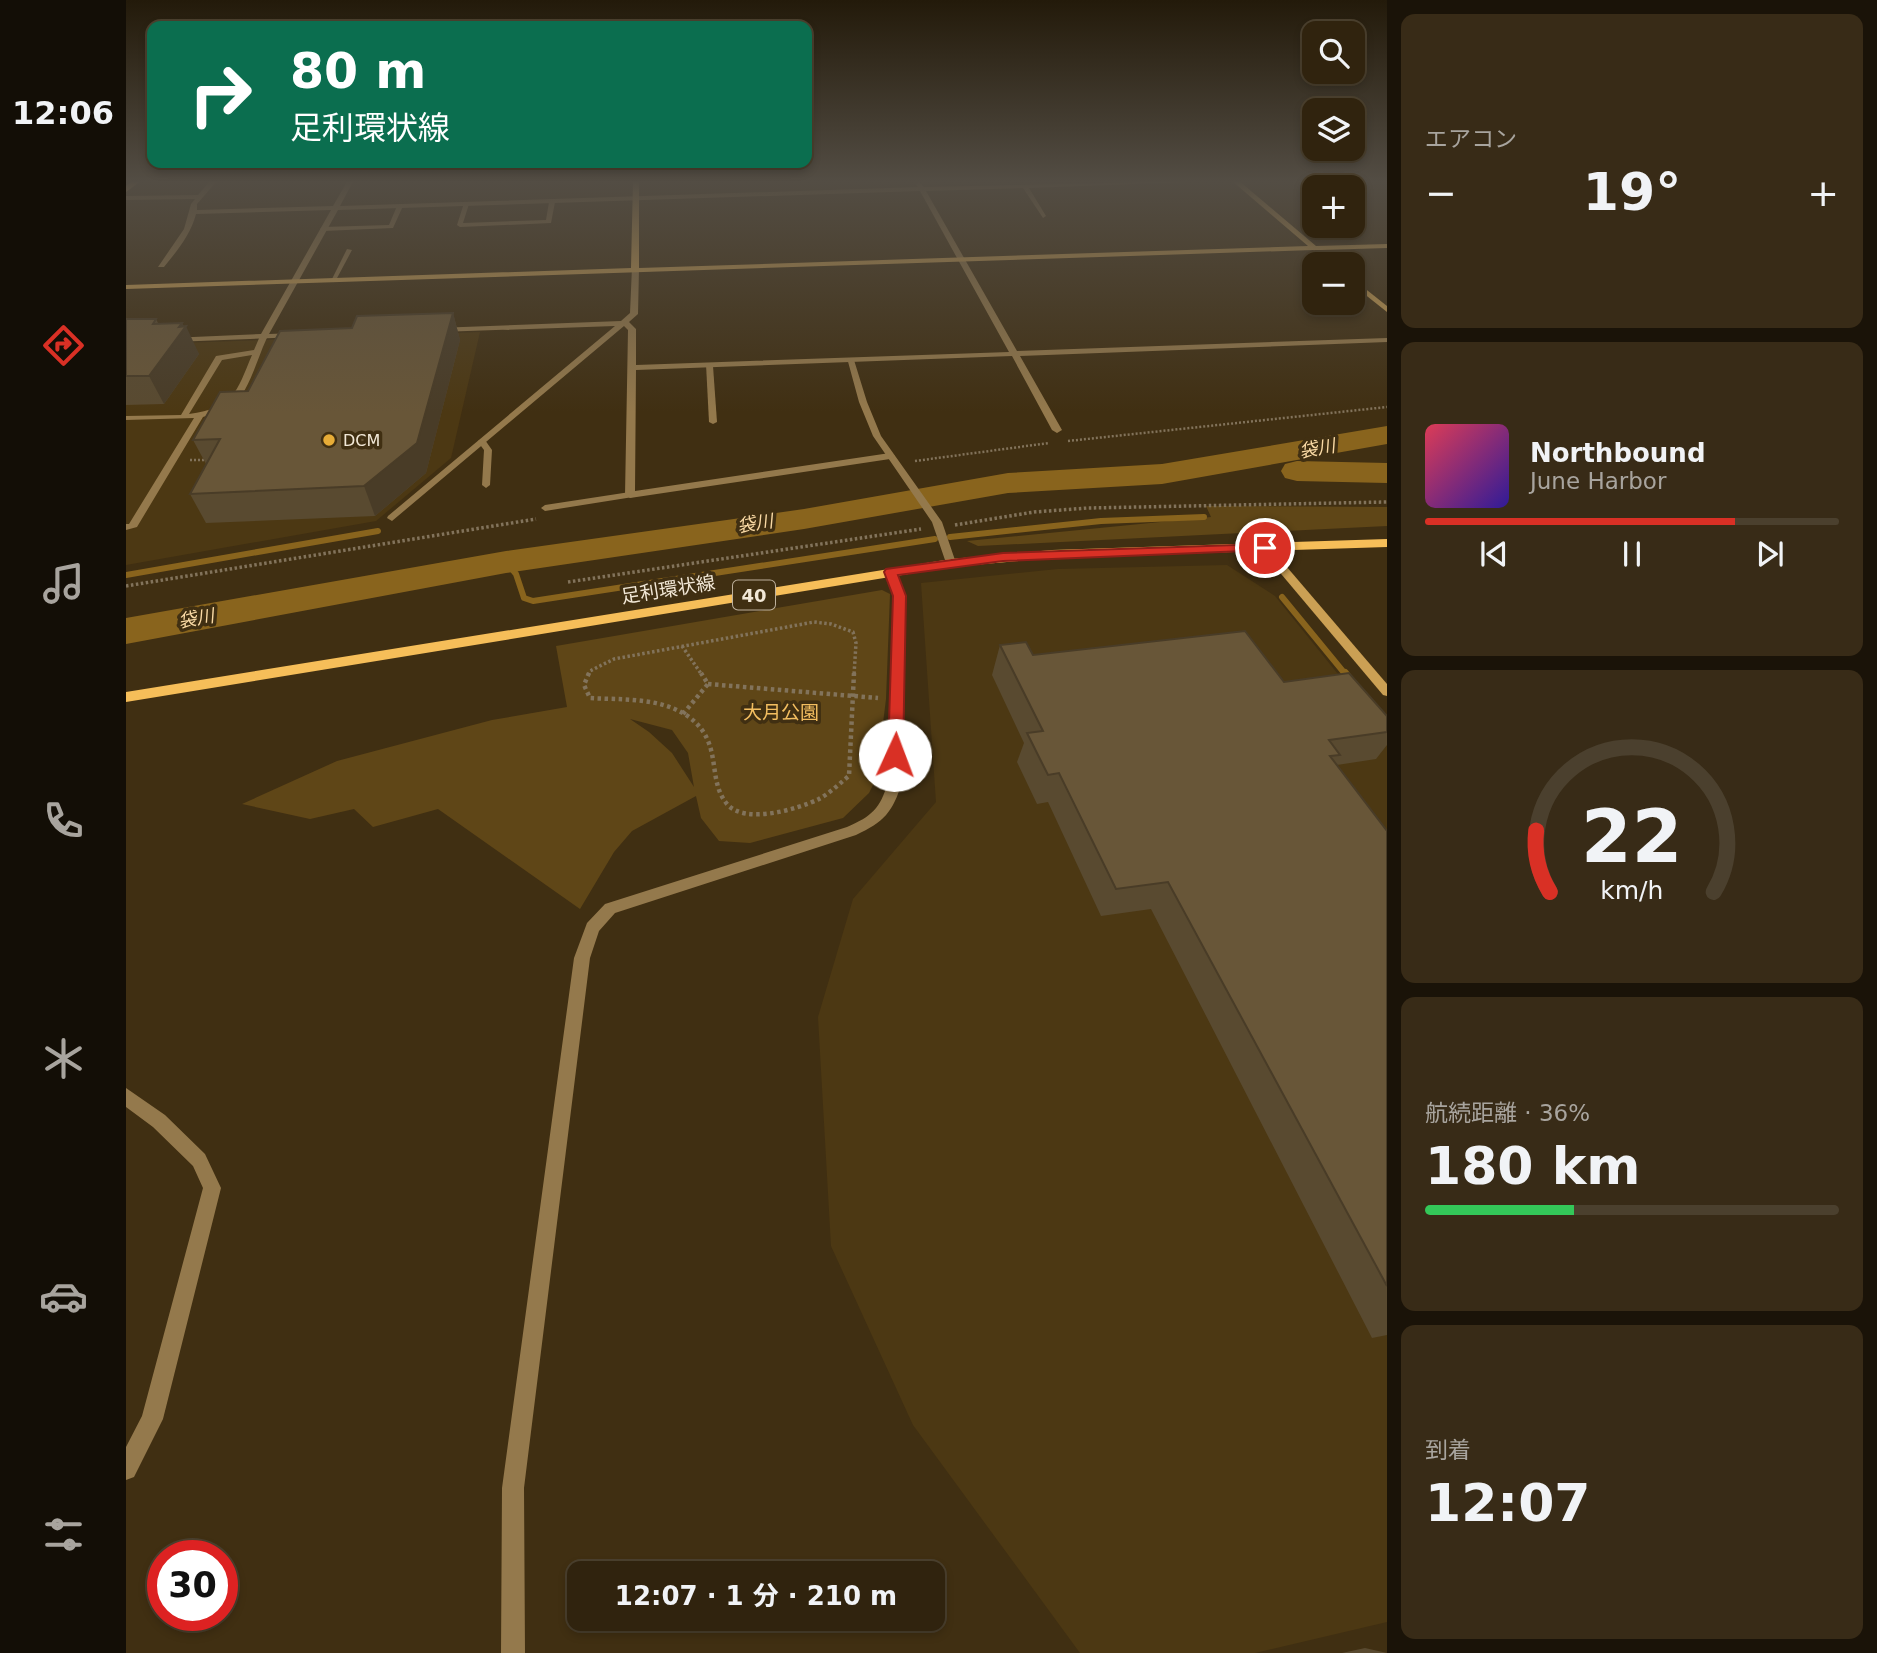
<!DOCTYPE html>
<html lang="ja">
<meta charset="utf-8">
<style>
body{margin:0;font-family:"DejaVu Sans","Noto Sans JP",sans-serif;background:#382b17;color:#f1f3f6;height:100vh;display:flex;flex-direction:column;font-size:26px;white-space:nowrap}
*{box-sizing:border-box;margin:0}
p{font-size:23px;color:#a8a49e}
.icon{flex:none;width:38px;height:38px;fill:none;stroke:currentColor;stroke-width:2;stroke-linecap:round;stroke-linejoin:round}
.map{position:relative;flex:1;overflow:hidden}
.side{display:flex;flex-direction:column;gap:14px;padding:14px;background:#1a1308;width:490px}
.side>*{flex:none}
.top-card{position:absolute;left:21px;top:21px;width:665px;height:147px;border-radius:14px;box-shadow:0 4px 10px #0003,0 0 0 2px #4b402e;background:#0b6e4f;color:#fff;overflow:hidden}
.buttons{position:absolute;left:1176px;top:21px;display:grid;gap:14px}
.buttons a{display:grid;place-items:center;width:63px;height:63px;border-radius:14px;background:#30230e;box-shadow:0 4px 10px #0003,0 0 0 2px #4b402e;font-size:35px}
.speed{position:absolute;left:21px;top:1540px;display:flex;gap:14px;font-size:35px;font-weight:700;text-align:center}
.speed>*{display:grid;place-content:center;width:91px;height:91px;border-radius:50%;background:#30230e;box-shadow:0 4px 10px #0003,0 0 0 2px #4b402e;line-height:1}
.speed .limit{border:10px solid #d22;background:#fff;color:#111}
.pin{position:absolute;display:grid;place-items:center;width:60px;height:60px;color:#fff;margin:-30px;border:4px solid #fff;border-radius:50%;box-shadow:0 2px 7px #0007}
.me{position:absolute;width:77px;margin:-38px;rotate:2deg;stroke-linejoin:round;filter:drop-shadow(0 0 5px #0008)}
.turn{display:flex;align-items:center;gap:24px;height:147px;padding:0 28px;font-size:32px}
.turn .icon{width:91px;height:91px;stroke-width:2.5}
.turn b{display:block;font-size:49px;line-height:60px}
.big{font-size:52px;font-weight:700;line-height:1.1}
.side .card{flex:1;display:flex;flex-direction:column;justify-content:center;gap:10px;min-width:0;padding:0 24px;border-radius:14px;background:#382b17}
.side .dial{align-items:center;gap:0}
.dial svg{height:182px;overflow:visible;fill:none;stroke:#4b402e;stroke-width:7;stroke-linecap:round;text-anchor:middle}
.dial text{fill:#f1f3f6;stroke:none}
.song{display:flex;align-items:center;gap:21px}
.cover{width:84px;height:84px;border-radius:10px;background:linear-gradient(135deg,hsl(350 70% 55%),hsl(250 70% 35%))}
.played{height:7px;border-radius:4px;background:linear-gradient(90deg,#d93025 75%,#4b402e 75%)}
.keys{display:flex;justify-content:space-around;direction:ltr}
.heat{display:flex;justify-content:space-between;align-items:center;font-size:38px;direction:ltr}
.charge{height:10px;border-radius:5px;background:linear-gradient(90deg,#34c759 36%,#4b402e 0)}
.trip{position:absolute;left:441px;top:1561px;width:378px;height:70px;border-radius:14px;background:#30230e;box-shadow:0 4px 10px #0003,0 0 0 2px #4b402e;font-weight:700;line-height:70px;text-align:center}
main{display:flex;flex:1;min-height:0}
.tab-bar{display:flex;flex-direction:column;width:126px;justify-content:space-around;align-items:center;background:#130e06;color:#a8a49e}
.tab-bar .icon{width:49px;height:49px}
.tab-bar .current{color:#d93025}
.tab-bar b{font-size:32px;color:#f1f3f6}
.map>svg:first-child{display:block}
</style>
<main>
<nav class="tab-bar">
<b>12:06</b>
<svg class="icon current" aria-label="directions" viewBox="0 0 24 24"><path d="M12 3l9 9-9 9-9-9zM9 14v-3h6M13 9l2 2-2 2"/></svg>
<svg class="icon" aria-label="music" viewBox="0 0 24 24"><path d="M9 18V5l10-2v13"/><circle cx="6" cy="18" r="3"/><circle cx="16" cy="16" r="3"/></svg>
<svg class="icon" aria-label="phone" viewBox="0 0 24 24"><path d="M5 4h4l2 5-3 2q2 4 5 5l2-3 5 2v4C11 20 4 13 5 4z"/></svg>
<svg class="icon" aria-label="climate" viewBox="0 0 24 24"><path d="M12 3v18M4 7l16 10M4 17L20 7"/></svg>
<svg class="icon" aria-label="car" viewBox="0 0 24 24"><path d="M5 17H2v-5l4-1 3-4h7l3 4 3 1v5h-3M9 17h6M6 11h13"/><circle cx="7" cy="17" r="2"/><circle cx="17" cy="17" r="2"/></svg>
<svg class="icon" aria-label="filters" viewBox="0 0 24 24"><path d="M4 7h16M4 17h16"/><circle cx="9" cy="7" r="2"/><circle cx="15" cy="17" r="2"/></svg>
</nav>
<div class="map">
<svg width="1261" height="1653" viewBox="0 0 1261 1653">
<rect width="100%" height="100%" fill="#402f12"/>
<g fill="#4c3813">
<path d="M354,332l-29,126 -75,63 -250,44v-220z"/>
<path d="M1101,565l48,31 112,139v887l-132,31h-175l-167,-228 -82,-179 -13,-229 35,-118 83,-97 -15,-219 137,-14z"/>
</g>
<g fill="#5f4617" fill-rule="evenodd">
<path d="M1080,506l181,1v19l-409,20 -11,-5 244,-24z"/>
<path d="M756,590l8,4 -4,105 -10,80 -7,14 -26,25 -93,25 -31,-2 -18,-23 -5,-22 -64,35 -18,21 -34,57 -142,-100 -65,18 -19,-18 -44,10 -68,-15 95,-43 155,-41 75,-13 -11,-61zM504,719l42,11 16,23 6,34 -22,-34 -23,-21z"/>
</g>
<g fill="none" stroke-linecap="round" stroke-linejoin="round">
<g stroke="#89641d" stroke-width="6">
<path d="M824,537l151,-16 103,-4"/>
<path d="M380,562l10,12 8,24 9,3 402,-62"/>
<path d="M0,575l252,-44"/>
<path d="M1156,597l64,78"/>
</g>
<path stroke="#89641d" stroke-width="8" d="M1219,673l5,7"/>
<g fill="#89641d" fill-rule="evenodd">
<path d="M1261,426v18l-225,40 -154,9 -204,36 -298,44 -380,71v-26l380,-67 298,-42 204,-36 154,-9z"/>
<path d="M1171,461l90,2v20l-90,-2 -12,-3 -4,-7 4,-7z"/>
</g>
<g stroke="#82735b" stroke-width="2.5" stroke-dasharray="2 2" stroke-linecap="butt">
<path d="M942,441l319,-34"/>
<path d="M64,460h19"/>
<path d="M789,461l134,-18"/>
</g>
<g stroke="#82735b" stroke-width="3.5" stroke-dasharray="2.5 2.5" stroke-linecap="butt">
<path d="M829,525l79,-13 54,-4 299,-6"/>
<path d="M442,582l353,-53"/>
<path d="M0,586l410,-67"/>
<path d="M556,646l20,29"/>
<path d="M462,675l2,-4 24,-12 200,-37 17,2 22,8 3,11 -2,32"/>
</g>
<g stroke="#82735b" stroke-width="4.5" stroke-dasharray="3.5 3.5" stroke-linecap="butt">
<path d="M463,673l-5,12 6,13c33,2 71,-1 99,19 35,26 17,62 38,87 18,21 71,5 92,-5 11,-6 20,-15 30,-23l5,-103"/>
<path d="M582,684l170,14"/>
<path d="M557,714l25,-30 -7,-11"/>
</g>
<g fill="#94794c" fill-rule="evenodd">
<path d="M426,200l3,2 -4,21 -91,4 -3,-2 7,-22 5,1 -6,19 83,-3 3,-18z"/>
<path d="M274,204l3,2 -10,22 -70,3 -3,-2 3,-2 66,-2 8,-19z"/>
<path d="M221,249l5,1 -16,30 -5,1z"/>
<path d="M138,334l4,2c-11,21 -19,60 -39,72 -8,5 -18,6 -26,9l-66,110 -11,3v-6h3l65,-106 -68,2v-4l55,-1 35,-59 38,-6 6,-14zM126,355c-16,38 -18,53 -63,59l33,-54z"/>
<path d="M721,358l7,2 13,42 14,34 61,86 14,41 -2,2h-6l-2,-2 -14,-41 -59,-86 -14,-34z"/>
<path d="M580,364l7,2 4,56 -4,2 -4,-2z"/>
<path d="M353,440h6l7,10 -2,35 -4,3 -4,-3 2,-35 -6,-8z"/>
<path d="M504,492l4,3 -1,2 -88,14 -4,-3 4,-3z"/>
</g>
<g fill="#94794c" fill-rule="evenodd">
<path d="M85,180l6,1 -20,23v6l136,-4 15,-26h6l-14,26 578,-19 -2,-3 3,-2 5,5 318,-7 -213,8 17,28 -3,2 -20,-30 -97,3 91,160 370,-13v4l-367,14 42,74 -5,3 -5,-3 -40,-74 -376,14 -1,121 255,-38 5,3 -5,3 -260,39 -5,-3 3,-165 -4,-4 -232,195 -5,-3 1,-2 227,-190 -176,6h-3v-4l185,-7 9,-8 2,-46 7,2 -1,45 -9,8 7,7v36l373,-13 -89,-161 -582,19 -69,124 27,-1h3v4l-126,5h-3v-4l91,-4 70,-124 -135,4c-5,20 -19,37 -32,53h-6l26,-38 7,-25 4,-5 -69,1v-4l72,-1z"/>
<path d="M765,569l5,3 9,24 -3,186c-9,30 -18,40 -46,53l-241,78 -16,18 -9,27 -66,530 1,165h-24l1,-165 72,-530 13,-35 18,-19 242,-77c25,-11 33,-18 41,-45l5,-186 -7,-24z"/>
<path d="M0,1088l39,27 40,39 16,34 -58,231 -29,58 -8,3v-33l16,-31 61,-228 -10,-22 -40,-39 -27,-20z"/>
</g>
<g fill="#cba054" fill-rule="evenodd">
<path d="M507,180h6v88l669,-22 -77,-66h7l78,66 71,-2v4l-66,2 15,14h-7l-16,-14 -1187,39v-4l505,-17z"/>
<path d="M1227,279l34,27v6l-34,-27z"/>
<path d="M1139,545l4,1 118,138v12l-4,-1 -122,-145v-4z"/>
</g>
<g fill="#f6be59" fill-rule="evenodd">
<path d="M7,180h9l-16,12v-6z"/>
<path d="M1261,539v8l-335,11 -101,9 -825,135v-10l825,-133 101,-9z"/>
</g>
</g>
<g fill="#594a30">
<path d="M327,313l7,27 -34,133 -51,43 -169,7 -16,-29 16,-30 -13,-24 55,-49 104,-63z"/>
<path d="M0,319h30l2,4h24l17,31 -35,50 -38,1z"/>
<path d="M874,645l33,10 251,27 103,34v29l-11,14 -39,6 50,66v504l-15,3 -221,-429 -50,7 -53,-114 -11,2 -20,-42 7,-19 -32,-68z"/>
<path d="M1239,1648l22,5h-45z"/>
</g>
<g fill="#493c27">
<path d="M327,313l7,27 -34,133 -51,43 -11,-30z"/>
<path d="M56,323l3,5 1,-2 13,28 -35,50 -15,-28z"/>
</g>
<g fill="#685638" stroke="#493c27" stroke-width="2">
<path d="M327,313l-36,130 -53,43 -174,8 30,-55 -27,1 27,-48 28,-1 32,-60 72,-3 5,-12z"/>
<path d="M0,319h30l-3,5 29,-1 -3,4 7,-1 -37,50h-23z"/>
<path d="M1119,631l39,51 65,-9 38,43v16l-58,8 11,15 -10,1 57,75v455l-219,-404 -52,7 -57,-116 -11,2 -21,-42 16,-2 -43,-86 26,-3 7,13z"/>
</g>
<linearGradient id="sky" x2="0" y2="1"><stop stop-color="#231a0a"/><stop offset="0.44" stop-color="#534d44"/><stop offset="1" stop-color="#534d44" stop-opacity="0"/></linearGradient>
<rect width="1261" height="412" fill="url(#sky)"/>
<path fill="#d93025" stroke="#8d1f18" stroke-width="2" d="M1139,544l6,4 -2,2 -266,11 -105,14 8,21 -3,159 -8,6 -5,-2 -2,-4 5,-159 -9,-24 2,-3 117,-16z"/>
<circle fill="#e7ac37" stroke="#402f12" stroke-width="2.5" cx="203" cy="440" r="7"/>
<g text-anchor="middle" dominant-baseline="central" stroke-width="7" stroke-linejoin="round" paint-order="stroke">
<g font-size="16" fill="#f2e8d7" stroke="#402f12" text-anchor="start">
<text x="217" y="440">DCM</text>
</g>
<g font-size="18" font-style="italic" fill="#fadaa5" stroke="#402f12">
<text transform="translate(1191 448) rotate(-10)">袋川</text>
<text transform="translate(629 523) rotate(-9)">袋川</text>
<text transform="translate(70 618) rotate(-10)">袋川</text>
</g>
<rect fill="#402f12" stroke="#bdb09c" stroke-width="2" x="607" y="580.5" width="42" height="29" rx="5"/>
<g font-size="18" font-weight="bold" fill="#f2e8d7">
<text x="628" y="595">40</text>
</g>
<g font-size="19" fill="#f2e8d7" stroke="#402f12">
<text transform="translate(542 589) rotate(-9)">足利環状線</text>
</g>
<g font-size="19" fill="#f3be60" stroke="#402f12">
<text x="655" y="712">大月公園</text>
</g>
</g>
</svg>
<div class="buttons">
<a><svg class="icon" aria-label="search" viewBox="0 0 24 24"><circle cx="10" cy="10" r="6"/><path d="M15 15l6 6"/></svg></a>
<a><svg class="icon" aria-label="layers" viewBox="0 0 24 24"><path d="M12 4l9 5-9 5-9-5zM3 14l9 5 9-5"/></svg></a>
<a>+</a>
<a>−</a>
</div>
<div class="speed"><div class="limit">30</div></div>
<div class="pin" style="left:1139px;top:548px;background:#d93025"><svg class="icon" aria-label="arrive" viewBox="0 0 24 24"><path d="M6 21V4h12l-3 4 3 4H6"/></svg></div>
<svg class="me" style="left:769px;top:755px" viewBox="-20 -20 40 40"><circle r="19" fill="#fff"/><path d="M0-13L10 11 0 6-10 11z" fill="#d93025"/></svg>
<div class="trip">12:07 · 1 分 · 210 m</div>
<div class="top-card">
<div class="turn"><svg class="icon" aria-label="right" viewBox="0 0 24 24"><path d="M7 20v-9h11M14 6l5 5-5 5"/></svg><div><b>80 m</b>足利環状線</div></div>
</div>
</div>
<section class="side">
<div class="card"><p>エアコン</p>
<div class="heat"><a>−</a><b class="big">19°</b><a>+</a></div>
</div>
<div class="card">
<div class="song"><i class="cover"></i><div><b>Northbound</b><p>June Harbor</p></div></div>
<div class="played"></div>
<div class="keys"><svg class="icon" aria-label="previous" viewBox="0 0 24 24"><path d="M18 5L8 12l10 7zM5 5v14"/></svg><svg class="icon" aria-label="pause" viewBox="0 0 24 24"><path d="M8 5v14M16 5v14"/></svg><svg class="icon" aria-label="next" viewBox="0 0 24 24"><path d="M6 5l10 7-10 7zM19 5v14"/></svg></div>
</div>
<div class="card dial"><svg viewBox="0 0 100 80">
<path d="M14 69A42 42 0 1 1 86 69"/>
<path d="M14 69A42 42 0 0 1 8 42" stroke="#d93025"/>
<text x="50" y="56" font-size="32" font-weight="700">22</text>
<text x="50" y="72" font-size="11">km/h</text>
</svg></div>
<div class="card"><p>航続距離 · 36%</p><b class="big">180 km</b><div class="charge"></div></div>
<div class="card"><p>到着</p><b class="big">12:07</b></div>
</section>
</main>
